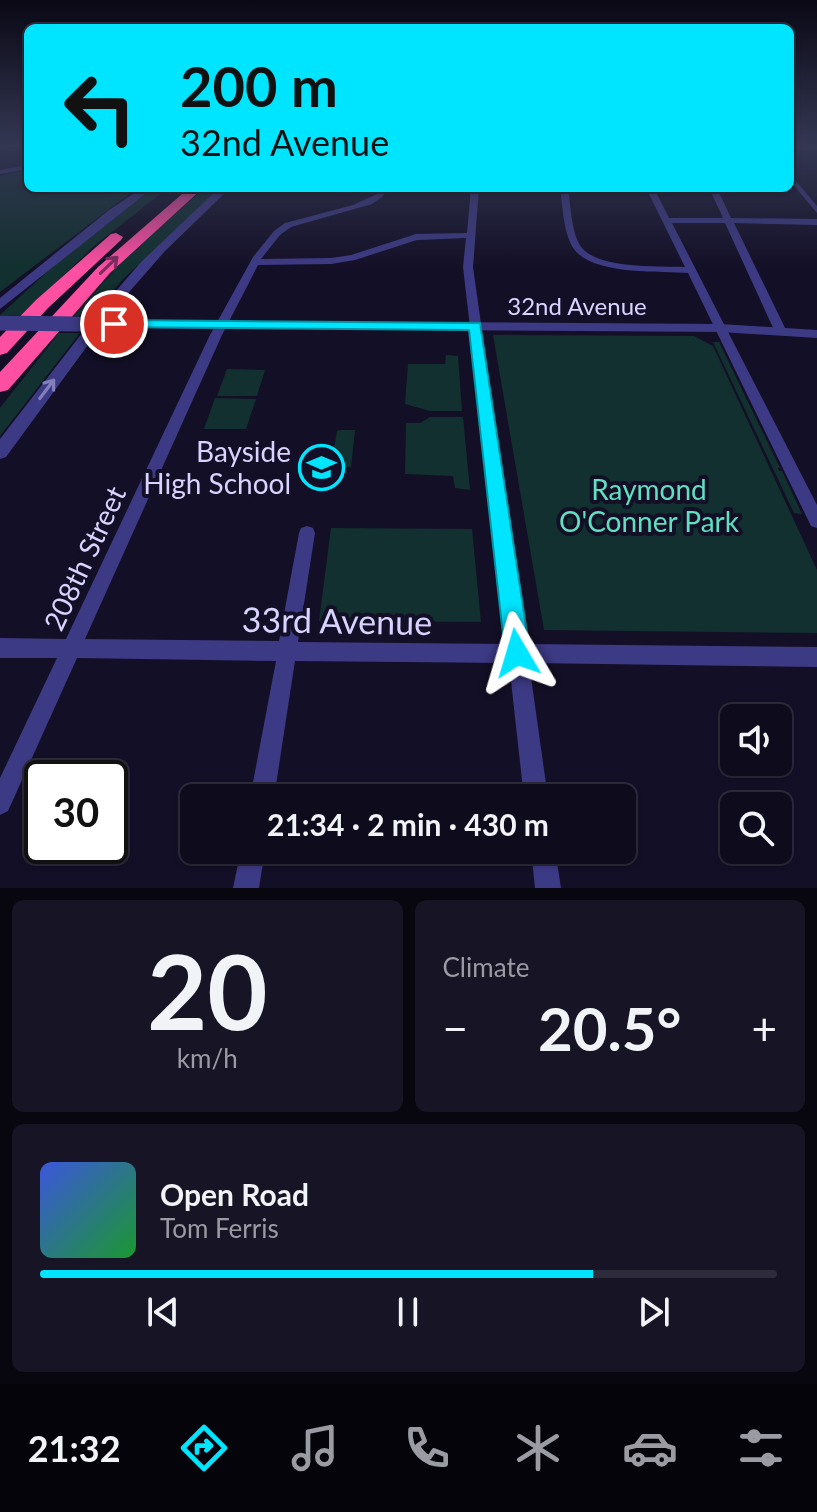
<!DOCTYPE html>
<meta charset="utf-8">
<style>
body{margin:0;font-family:Lato,sans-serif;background:#171425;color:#f1f3f6;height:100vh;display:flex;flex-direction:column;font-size:30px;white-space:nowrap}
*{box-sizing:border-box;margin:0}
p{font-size:26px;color:#9b9ba3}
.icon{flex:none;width:44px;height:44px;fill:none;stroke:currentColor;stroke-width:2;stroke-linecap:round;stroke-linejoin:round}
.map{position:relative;height:888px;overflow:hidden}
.side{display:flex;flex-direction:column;gap:12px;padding:12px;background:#08060f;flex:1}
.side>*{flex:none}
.banner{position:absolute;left:24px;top:24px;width:770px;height:168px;border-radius:12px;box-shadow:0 2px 6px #0004,0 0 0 2px #2e2b3b;background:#00e5ff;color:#111;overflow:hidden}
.fabs{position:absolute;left:720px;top:704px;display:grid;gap:16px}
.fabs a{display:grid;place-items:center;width:72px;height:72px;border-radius:12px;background:#0e0b1c;box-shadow:0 2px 6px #0004,0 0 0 2px #2e2b3b;font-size:40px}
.speed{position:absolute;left:24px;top:760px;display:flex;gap:16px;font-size:40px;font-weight:700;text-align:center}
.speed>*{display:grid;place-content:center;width:104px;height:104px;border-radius:50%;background:#0e0b1c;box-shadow:0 2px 6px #0004,0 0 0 2px #2e2b3b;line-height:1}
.speed .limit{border:4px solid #111;border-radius:12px;background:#fff;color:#111}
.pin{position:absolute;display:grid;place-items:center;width:68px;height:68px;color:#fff;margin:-34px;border:4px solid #fff;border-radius:50%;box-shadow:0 2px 8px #0007}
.me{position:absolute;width:88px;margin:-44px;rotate:353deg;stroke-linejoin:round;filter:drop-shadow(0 0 6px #0008)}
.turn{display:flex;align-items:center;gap:28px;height:168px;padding:0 24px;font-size:36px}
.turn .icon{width:104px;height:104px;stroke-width:2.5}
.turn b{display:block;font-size:56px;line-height:68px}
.big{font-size:60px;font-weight:700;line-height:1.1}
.side .tile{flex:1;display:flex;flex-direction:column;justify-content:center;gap:12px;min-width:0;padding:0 28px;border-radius:12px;background:#171425}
.side .dial{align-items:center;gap:0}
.dial b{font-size:104px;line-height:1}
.song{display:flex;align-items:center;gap:24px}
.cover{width:96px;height:96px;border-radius:12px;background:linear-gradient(135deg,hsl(230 70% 55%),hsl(130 70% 35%))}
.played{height:8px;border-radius:4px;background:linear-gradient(90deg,#00e5ff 75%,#2e2b3b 75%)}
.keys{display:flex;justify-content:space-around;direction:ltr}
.heat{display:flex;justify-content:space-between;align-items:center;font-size:44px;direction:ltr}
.side .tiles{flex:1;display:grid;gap:12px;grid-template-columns:1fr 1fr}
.tile:last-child{grid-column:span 2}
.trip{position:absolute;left:180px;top:784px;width:456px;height:80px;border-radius:12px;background:#0e0b1c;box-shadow:0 2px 6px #0004,0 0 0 2px #2e2b3b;font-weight:700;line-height:80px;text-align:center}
.dock{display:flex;height:128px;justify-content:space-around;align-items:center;background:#06040b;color:#9b9ba3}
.dock .icon{width:56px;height:56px}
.dock .active{color:#00e5ff}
.dock b{font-size:36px;color:#f1f3f6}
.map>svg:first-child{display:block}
</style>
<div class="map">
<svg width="817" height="888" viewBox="0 0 817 888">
<rect width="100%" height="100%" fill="#130f26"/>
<g fill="#12302f">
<path d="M28,170v18h109l-137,104v-116z"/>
<path d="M154,188h14l-74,58 -71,69h-23l59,-54z"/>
<path d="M205,188h16l-98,91 -30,36 -19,1 52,-59z"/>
<path d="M59,333h21l-80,103v-28z"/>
<path d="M493,335l201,1 19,10 104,224v63l-273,-3z"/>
<path d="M713,342h6l61,126h-2l1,3h3l20,43 -8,-1z"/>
<path d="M446,355l12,1 4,55h-32l-25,-7 3,-40h37z"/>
<path d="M227,369l38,1 -8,26h-40z"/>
<path d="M215,398l41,1 -10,30h-42z"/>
<path d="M430,417h33l7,73 -15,-2 -2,-12 -48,-2 1,-51h14z"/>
<path d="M341,430h14l-4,37h-20l6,-36z"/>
<path d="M331,528l141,1 9,93 -162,-1z"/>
</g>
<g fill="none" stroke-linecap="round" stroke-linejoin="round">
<g fill="#3d3a85" fill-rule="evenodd">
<path d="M0,145h18l-18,4z"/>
<rect x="790" y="146" width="27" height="4"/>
<path d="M28,165v4l-28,5v-4z"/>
<path d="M790,174l27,32v7l-27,-32z"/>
<path d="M382,188h8l-8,9 -10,7 -81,23 -11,8 -19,24 70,-1 20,-3 65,-21 51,-1 4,-45h8l-6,79 53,377 291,3v20l-288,-4 19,135h-24l-15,-135 -214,-2 -21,137h-24l26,-137 -199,-3 -69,153 -8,4v-37l57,-120h-57v-20l66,1 144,-304 43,-78 21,-26 11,-8 68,-18 24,-11zM466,238l-3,29 44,377 -209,-2 17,-109 -2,-5 -6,-2 -6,2 -2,5 -20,108 -194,-2 137,-304 36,-70 73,-1 24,-4 62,-20z"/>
<path d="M560,188h8c3,18 3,46 14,60 18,21 77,18 103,19l-39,-79h8l15,30h54l-14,-30h8l14,30 86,1v6l-83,-2 53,109 -6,3 -6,-3 -50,-109h-53l145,282v23l-6,-2 -123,-253c-29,-2 -96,2 -114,-24 -11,-16 -11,-42 -14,-61z"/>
<path d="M241,850h24l-6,38h-26z"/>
<path d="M531,850h24l6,38h-26z"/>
</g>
<g fill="#3d3a85" fill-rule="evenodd">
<path d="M142,188h11l-153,121v-11l109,-88z"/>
<path d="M219,188h11l-65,63 -55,63 8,6 602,4 97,6v8l-97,-6 -606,-4 -18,6 -90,123 -6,2v-20l86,-111 -13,-1v-6l27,-1 -5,-5 46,-53z"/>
</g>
<g fill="#ff4fa3" fill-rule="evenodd">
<path d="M189,188h14l-93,85 -102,117 -8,2v-20l98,-105z"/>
<path d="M116,233l7,4 -2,3 -73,68 -41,45 -7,2v-18l36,-37 75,-66z"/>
</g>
<path stroke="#3d3a85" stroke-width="15" d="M0,323l78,1"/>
</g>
<defs><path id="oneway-shaft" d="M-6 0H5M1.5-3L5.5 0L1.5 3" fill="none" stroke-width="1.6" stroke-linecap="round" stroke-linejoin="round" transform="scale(2)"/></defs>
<use stroke="#7d2c5e" href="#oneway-shaft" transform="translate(109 265) rotate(-44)"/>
<use stroke="#837fbc" href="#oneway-shaft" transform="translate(47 389) rotate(-53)"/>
<linearGradient id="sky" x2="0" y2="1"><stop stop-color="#0a0815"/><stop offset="0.54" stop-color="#333752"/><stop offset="1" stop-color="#333752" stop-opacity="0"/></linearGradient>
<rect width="817" height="269" fill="url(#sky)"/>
<path fill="#00e5ff" stroke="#0095a6" stroke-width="2" d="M114,320l366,3 50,330 -4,9 -9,4 -8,-4 -4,-9 -36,-323 -360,-3 -2,-3z"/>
<defs>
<symbol id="school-ring" viewBox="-11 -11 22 22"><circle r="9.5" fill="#130f26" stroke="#00e5ff" stroke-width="1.5"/><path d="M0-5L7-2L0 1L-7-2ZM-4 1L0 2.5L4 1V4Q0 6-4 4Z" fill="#00e5ff"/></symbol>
</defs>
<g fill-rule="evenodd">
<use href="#school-ring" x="296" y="442" width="51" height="51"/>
</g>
<g text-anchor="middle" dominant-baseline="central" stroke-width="8" stroke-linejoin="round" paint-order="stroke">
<g font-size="24" fill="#d9d4ff" stroke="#130f26">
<text x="577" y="305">32nd Avenue</text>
</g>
<g font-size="28" fill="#d9d4ff" stroke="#130f26" text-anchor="end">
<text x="291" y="451">Bayside<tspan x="291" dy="32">High School</tspan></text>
</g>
<g font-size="28" fill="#5fe0c0" stroke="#130f26">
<text x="649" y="489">Raymond<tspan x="649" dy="32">O'Conner Park</tspan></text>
</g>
<g font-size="28" fill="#d9d4ff" stroke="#130f26">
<text transform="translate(84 558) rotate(-65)">208th Street</text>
</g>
<g font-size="34" fill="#d9d4ff" stroke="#130f26">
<text transform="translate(337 620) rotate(1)">33rd Avenue</text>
</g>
</g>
</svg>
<div class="fabs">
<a><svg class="icon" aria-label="sound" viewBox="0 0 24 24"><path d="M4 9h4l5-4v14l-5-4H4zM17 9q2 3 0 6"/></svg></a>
<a><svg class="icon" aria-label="search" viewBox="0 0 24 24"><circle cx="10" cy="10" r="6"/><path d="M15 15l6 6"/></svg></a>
</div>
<div class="speed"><div class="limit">30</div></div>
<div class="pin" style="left:114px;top:324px;background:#d93025"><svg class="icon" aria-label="arrive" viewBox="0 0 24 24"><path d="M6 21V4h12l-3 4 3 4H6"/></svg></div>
<svg class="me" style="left:517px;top:653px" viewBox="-20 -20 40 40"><path d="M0-17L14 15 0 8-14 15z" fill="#00e5ff" stroke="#fff" stroke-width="4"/></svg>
<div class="trip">21:34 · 2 min · 430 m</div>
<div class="banner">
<div class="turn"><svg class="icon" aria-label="left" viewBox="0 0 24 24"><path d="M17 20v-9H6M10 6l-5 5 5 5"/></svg><div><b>200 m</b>32nd Avenue</div></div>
</div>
</div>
<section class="side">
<div class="tiles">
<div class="tile dial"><b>20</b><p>km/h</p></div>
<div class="tile"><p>Climate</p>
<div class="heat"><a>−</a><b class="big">20.5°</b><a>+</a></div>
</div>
<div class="tile">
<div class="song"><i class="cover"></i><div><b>Open Road</b><p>Tom Ferris</p></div></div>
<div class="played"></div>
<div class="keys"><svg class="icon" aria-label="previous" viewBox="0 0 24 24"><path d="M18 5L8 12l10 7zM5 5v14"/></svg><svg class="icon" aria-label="pause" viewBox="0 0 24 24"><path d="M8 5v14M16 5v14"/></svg><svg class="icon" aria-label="next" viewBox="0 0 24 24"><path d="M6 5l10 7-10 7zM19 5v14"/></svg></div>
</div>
</div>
</section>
<nav class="dock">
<b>21:32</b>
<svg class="icon active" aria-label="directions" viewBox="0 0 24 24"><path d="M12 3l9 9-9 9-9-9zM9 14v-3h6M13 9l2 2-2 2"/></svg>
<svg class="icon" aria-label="music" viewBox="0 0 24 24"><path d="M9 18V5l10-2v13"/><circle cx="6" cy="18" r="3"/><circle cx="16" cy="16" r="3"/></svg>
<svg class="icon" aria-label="phone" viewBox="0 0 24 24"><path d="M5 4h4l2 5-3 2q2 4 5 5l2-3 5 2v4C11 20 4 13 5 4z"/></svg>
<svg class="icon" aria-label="climate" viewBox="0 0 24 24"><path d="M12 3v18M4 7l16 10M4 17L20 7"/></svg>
<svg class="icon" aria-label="car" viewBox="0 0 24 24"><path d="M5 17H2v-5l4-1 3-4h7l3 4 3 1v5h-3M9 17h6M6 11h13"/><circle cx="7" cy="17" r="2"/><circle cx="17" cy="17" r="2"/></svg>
<svg class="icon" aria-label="filters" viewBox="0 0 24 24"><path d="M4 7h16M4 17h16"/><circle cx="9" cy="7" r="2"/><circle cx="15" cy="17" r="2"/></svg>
</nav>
